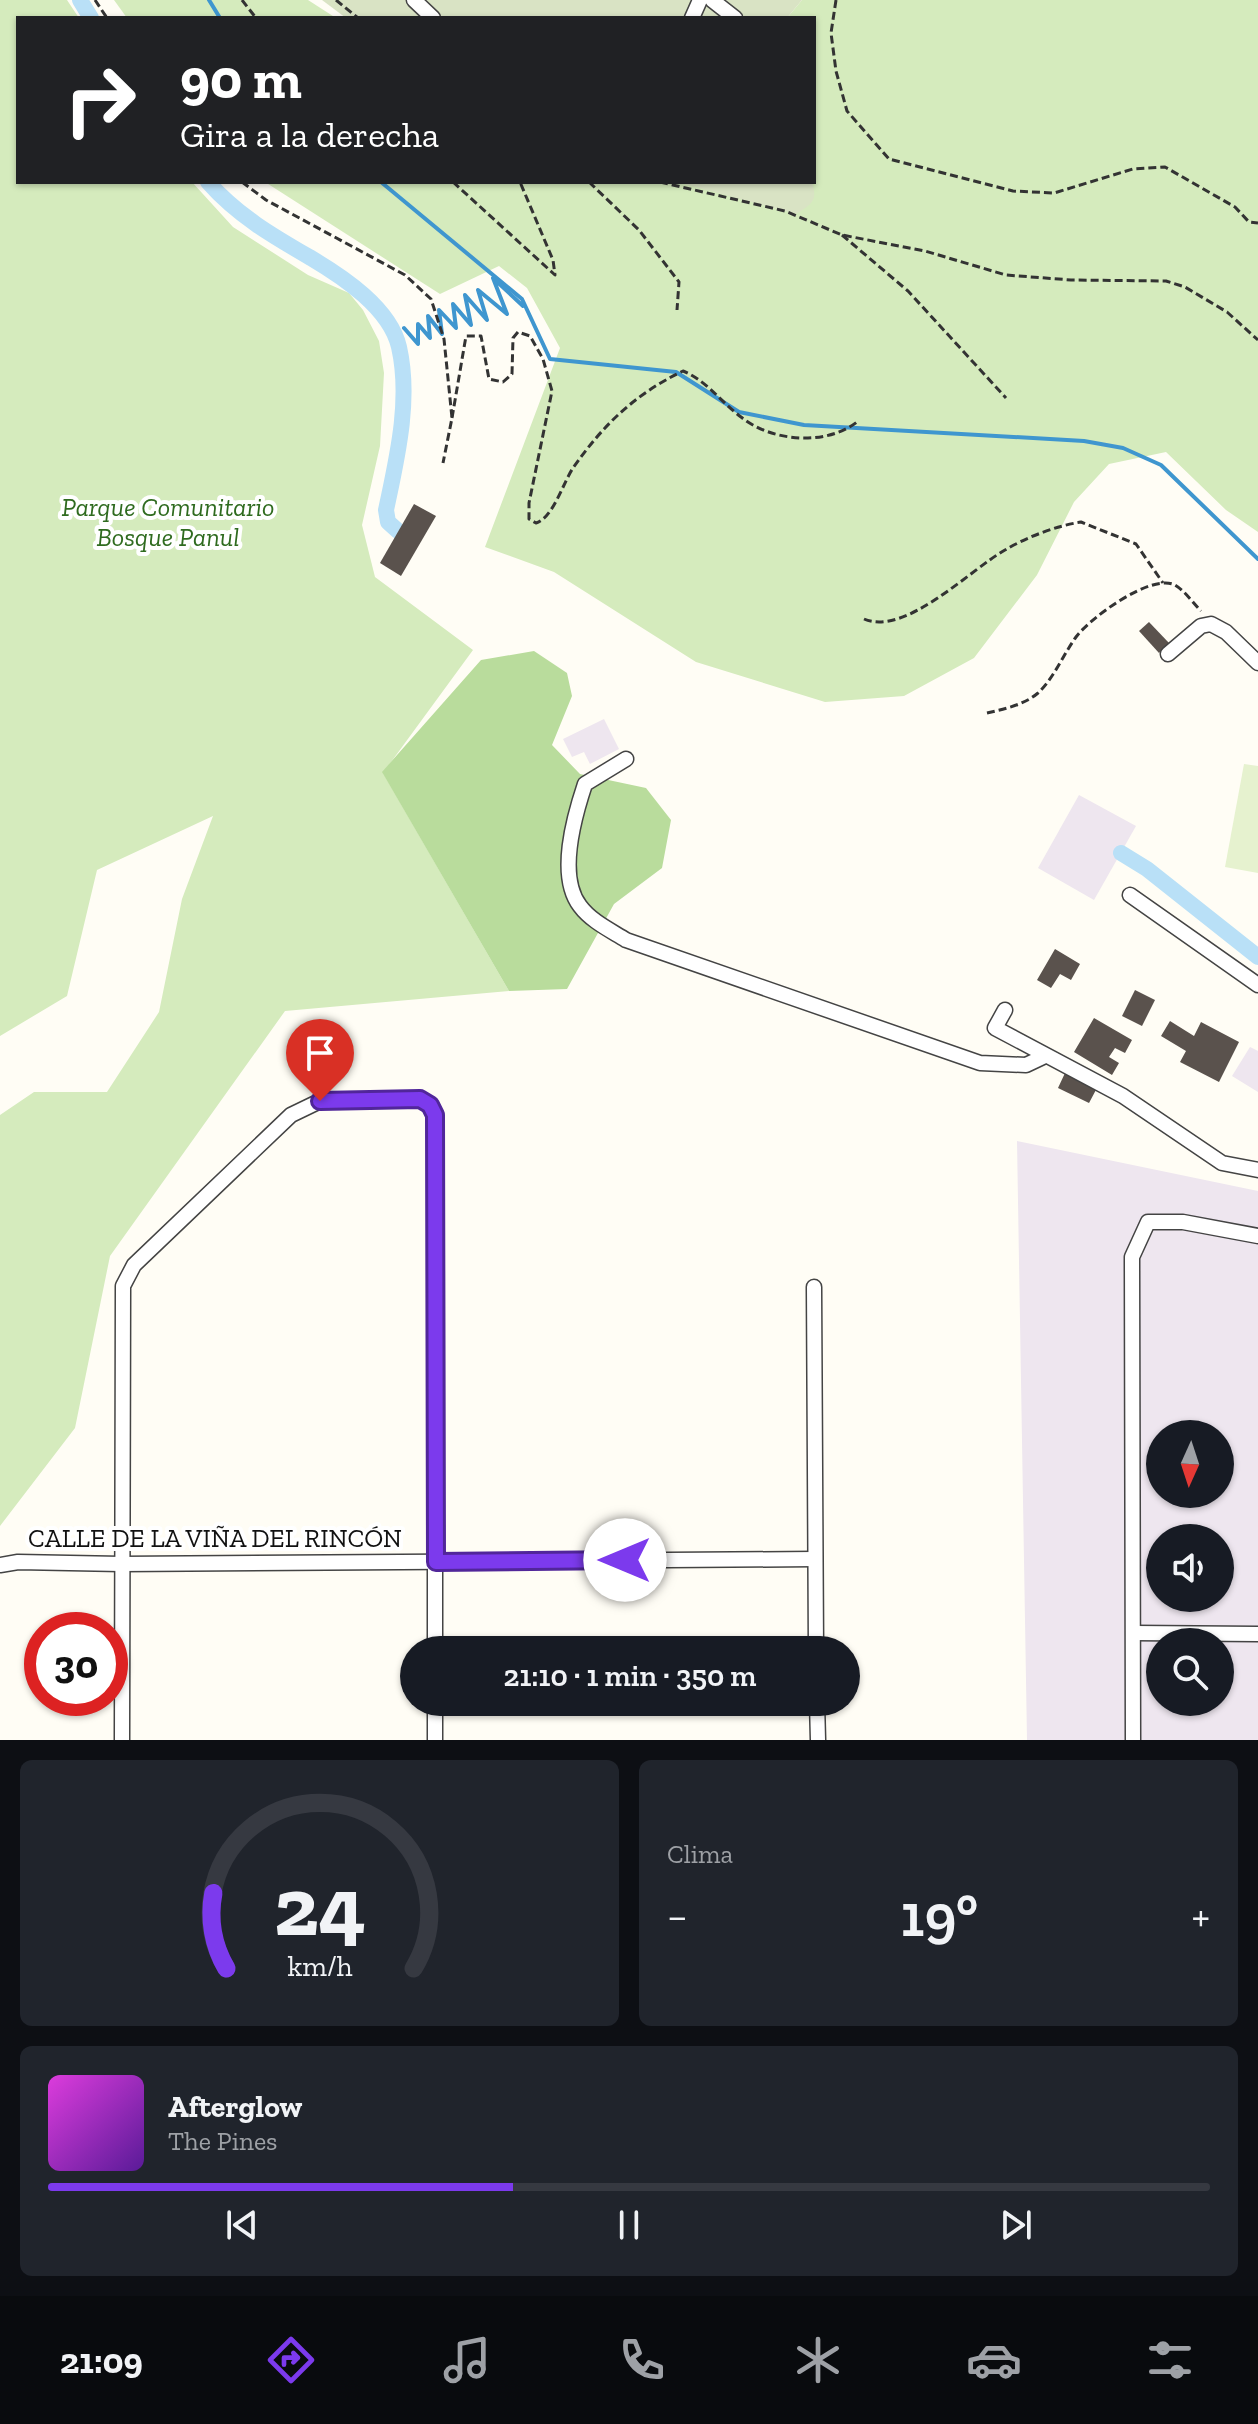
<!DOCTYPE html>
<html lang="es">
<meta charset="utf-8">
<style>
body{margin:0;font-family:"Zilla Slab",serif;background:#20242c;color:#f1f3f6;height:100vh;display:flex;flex-direction:column;font-size:30px;white-space:nowrap}
*{box-sizing:border-box;margin:0}
p{font-size:26px;color:#9ea1a6}
.icon{flex:none;width:44px;height:44px;fill:none;stroke:currentColor;stroke-width:2;stroke-linecap:round;stroke-linejoin:round}
.map{position:relative;height:1740px;overflow:hidden}
.drawer{display:flex;flex-direction:column;gap:20px;padding:20px;background:#0d0f14;flex:1}
.drawer>*{flex:none}
.top-card{position:absolute;left:16px;top:16px;width:800px;height:168px;border-radius:0px;box-shadow:0 2px 6px #0004;background:#202124;color:#fff;overflow:hidden}
.needle{width:52px;rotate:183deg}
.tools{position:absolute;left:1146px;top:1420px;display:grid;gap:16px}
.tools a{display:grid;place-items:center;width:88px;height:88px;border-radius:50%;background:#171b24;box-shadow:0 2px 6px #0004;font-size:40px}
.speed{position:absolute;left:24px;top:1612px;display:flex;gap:16px;font-size:40px;font-weight:700;text-align:center}
.speed>*{display:grid;place-content:center;width:104px;height:104px;border-radius:50%;background:#171b24;box-shadow:0 2px 6px #0004;line-height:1}
.speed .limit{border:12px solid #d22;background:#fff;color:#111}
.pin{position:absolute;display:grid;place-items:center;width:68px;height:68px;color:#fff;margin:-82px -34px;border-radius:50% 50% 50% 0;rotate:-45deg;box-shadow:0 0 8px #0007}
.pin .icon{rotate:45deg}
.me{position:absolute;width:88px;margin:-44px;rotate:270deg;stroke-linejoin:round;filter:drop-shadow(0 0 6px #0008)}
.turn{display:flex;align-items:center;gap:28px;height:168px;padding:0 32px;font-size:36px}
.turn .icon{width:104px;height:104px;stroke-width:2.5}
.turn b{display:block;font-size:56px;line-height:68px}
.big{font-size:60px;font-weight:600;line-height:1.1}
.drawer .tile{flex:1;display:flex;flex-direction:column;justify-content:center;gap:12px;min-width:0;padding:0 28px;border-radius:12px;background:#20242c}
.drawer .dial{align-items:center;gap:0}
.dial svg{height:208px;overflow:visible;fill:none;stroke:#363941;stroke-width:7;stroke-linecap:round;text-anchor:middle}
.dial text{fill:#f1f3f6;stroke:none}
.song{display:flex;align-items:center;gap:24px}
.cover{width:96px;height:96px;border-radius:12px;background:linear-gradient(135deg,hsl(300 70% 55%),hsl(270 70% 35%))}
.played{height:8px;border-radius:4px;background:linear-gradient(90deg,#7c3aed 40%,#363941 40%)}
.keys{display:flex;justify-content:space-around;direction:ltr}
.heat{display:flex;justify-content:space-between;align-items:center;font-size:44px;direction:ltr}
.drawer .tiles{flex:1;display:grid;gap:20px;grid-template-columns:1fr 1fr}
.tile:last-child{grid-column:span 2}
.trip{position:absolute;left:400px;top:1636px;width:460px;height:80px;border-radius:40px;background:#171b24;box-shadow:0 2px 6px #0004;font-weight:600;line-height:80px;text-align:center}
.tabs{display:flex;height:128px;justify-content:space-around;align-items:center;background:#090b0e;color:#9ea1a6}
.tabs .icon{width:56px;height:56px}
.tabs .active{color:#7c3aed}
.tabs b{font-size:36px;color:#f1f3f6}
.map>svg:first-child{display:block}
</style>
<div class="map">
<svg width="1258" height="1740" viewBox="0 0 1258 1740">
<rect width="100%" height="100%" fill="#fffdf5"/>
<g fill="#eee6ef" fill-rule="evenodd">
<path d="M604,719l15,30 -29,15 -6,-12 -12,5 -9,-18z"/>
<path d="M1079,795l57,31 -42,74 -56,-32z"/>
<path d="M1250,1047l8,4v41l-26,-16z"/>
<path d="M1017,1141l241,50v549h-231zM1160,1434h60v60h-60zM1160,1538h60v60h-60zM1160,1642h60v60h-60z"/>
</g>
<g fill="#d5ebbd">
<path d="M0,0h67l12,18h-61v164h174l41,45 75,48 41,18 14,17 16,31 5,32 -4,73 -18,79 13,52 98,73 -90,123 126,218 -224,20 -175,245 -35,172 -75,98v-411l34,-23h73l52,-80 23,-113 31,-83 -116,54 -30,126 -67,40z"/>
<path d="M114,0h194l28,18h-209z"/>
<path d="M802,0h456v532l-32,-22 -60,-58 -57,12 -35,38 -37,73 -63,83 -70,38 -79,6 -129,-40 -142,-90 -69,-25 75,-199 -33,-60 -28,-22 -59,28 -175,-112h549v-164h-27z"/>
</g>
<path fill="#b9dc9c" d="M534,651l33,22 5,23 -20,49 28,29 66,14 25,32 -9,48 -48,36 -47,85 -58,2 -127,-219 99,-112z"/>
<g fill="#d9e3c4">
<path d="M322,0h480l-15,18h-441z"/>
<path d="M677,182h135c6,19 0,22 -16,32z"/>
</g>
<path fill="#e6f2cf" d="M1244,764l14,2v107l-33,-6z"/>
<g fill="none" stroke-linecap="round" stroke-linejoin="round">
<g stroke="#3f96cf" stroke-width="4">
<path d="M209,0l11,18"/>
<path d="M381,182l141,117 28,60 126,13 63,40 65,13 280,16 39,7 38,17 97,94"/>
<path d="M404,328l14,16v-20l12,14 -2,-22 14,18 -3,-24 17,18 -3,-24 18,21 -6,-30 22,25 -9,-30 29,24 -14,-36 30,28"/>
</g>
<g stroke="#b9e0f7" stroke-width="16">
<path d="M80,0l11,18"/>
<path d="M208,182c30,34 65,54 103,76 32,19 79,50 88,89 12,53 -2,111 -13,163l2,12 10,9"/>
<path d="M1121,853l26,16 111,88"/>
</g>
</g>
<g fill="#5a524d">
<path d="M414,504l22,12 -35,60 -21,-13z"/>
<path d="M1149,622l20,21 -10,10 -20,-22z"/>
<path d="M1055,949l25,15 -9,16 -11,-6 -9,14 -14,-8z"/>
<path d="M1135,990l20,10 -13,26 -20,-10z"/>
<path d="M1094,1018l38,22 -7,13 -10,-5 -6,9 10,6 -7,12 -38,-23z"/>
<path d="M1170,1021l24,15 7,-14 38,20 -20,40 -39,-20 6,-11 -25,-15z"/>
<path d="M1065,1073l32,15 -8,15 -31,-15z"/>
</g>
<g fill="none" stroke-linecap="round" stroke-linejoin="round">
<defs>
<g id="minor">
<path d="M414,0l19,18"/>
<path d="M712,0l23,18"/>
<path d="M692,18l8,-18"/>
<path d="M1168,654l33,-28 10,-2 15,8 32,31"/>
<path d="M626,759l-41,25c-11,33 -28,92 -5,122 11,15 30,24 46,34l354,123 46,2 19,-9"/>
<path d="M1130,895l128,90"/>
<path d="M1005,1010l-10,18 128,68 99,67 36,7"/>
<path d="M814,1287l2,363"/>
<path d="M0,1565l18,-3 103,2 694,-5"/>
<path d="M1134,1633l124,1"/>
<path d="M817,1702l1,38"/>
<path d="M122,1740l1,-454 11,-21 157,-150 29,-14 100,-2 10,6 5,10v535"/>
<path d="M435,1740v-38"/>
<path d="M1133,1740l-1,-483 16,-35h35l75,14"/>
</g>
</defs>
<use href="#minor" stroke="#444" stroke-width="17"/>
<g stroke="#333" stroke-width="3" stroke-dasharray="8 4" stroke-linecap="butt">
<path d="M95,0l12,18"/>
<path d="M242,0l14,18"/>
<path d="M336,0l22,18"/>
<path d="M836,0l-5,33 5,38 11,40 42,48 124,32 41,2 79,-24 32,-2 70,40 14,15 9,1"/>
<path d="M242,182l24,18 139,75 26,24 13,40 8,79 -9,45"/>
<path d="M453,182l102,93 -2,-15 -33,-78"/>
<path d="M589,182l50,48 40,52 -2,28"/>
<path d="M660,182l125,29 57,24 83,16 81,24 65,5 95,1 19,6 42,25 31,28"/>
<path d="M842,235l66,56 98,107"/>
<path d="M452,418l14,-82h15l8,43 14,3 9,-8 1,-36 5,-6 12,4 13,23 9,32 -23,112v16l7,4c17,-5 27,-40 37,-55 30,-43 62,-74 110,-97 24,10 38,31 58,46 31,25 85,29 116,5"/>
<path d="M864,619c41,18 107,-50 141,-69 22,-13 51,-24 76,-28l55,22 27,39"/>
<path d="M987,713c17,-4 37,-8 51,-20 16,-15 25,-38 38,-56 14,-19 75,-64 99,-52 10,6 18,18 26,26"/>
</g>
<use href="#minor" stroke="#fff" stroke-width="14"/>
</g>
<g fill="none" stroke-linecap="round" stroke-linejoin="round">
<defs>
<path id="route" d="M320,1101l100,-2 10,6 5,10 1,447 189,-2"/>
</defs>
<use href="#route" stroke="#51269a" stroke-width="20"/>
<use href="#route" stroke="#7c3aed" stroke-width="14"/>
</g>
<g text-anchor="middle" dominant-baseline="central" stroke-width="8" stroke-linejoin="round" paint-order="stroke">
<g font-size="26" font-style="italic" fill="#2f6b1f" stroke="#fff">
<text x="168" y="507">Parque Comunitario<tspan x="168" dy="30">Bosque Panul</tspan></text>
</g>
<g font-size="26" fill="#111" stroke="#fff">
<text x="215" y="1538">CALLE DE LA VIÑA DEL RINCÓN</text>
</g>
</g>
</svg>
<div class="tools">
<a><svg class="needle" viewBox="-14 -14 28 28"><path d="M0-13l5 13h-10z" fill="#e53935"/><path d="M0 13l5-13h-10z" fill="#9ea1a6"/></svg></a>
<a><svg class="icon" aria-label="sound" viewBox="0 0 24 24"><path d="M4 9h4l5-4v14l-5-4H4zM17 9q2 3 0 6"/></svg></a>
<a><svg class="icon" aria-label="search" viewBox="0 0 24 24"><circle cx="10" cy="10" r="6"/><path d="M15 15l6 6"/></svg></a>
</div>
<div class="speed"><div class="limit">30</div></div>
<div class="pin" style="left:320px;top:1101px;background:#d93025"><svg class="icon" aria-label="arrive" viewBox="0 0 24 24"><path d="M6 21V4h12l-3 4 3 4H6"/></svg></div>
<svg class="me" style="left:625px;top:1560px" viewBox="-20 -20 40 40"><circle r="19" fill="#fff"/><path d="M0-13L10 11 0 6-10 11z" fill="#7c3aed"/></svg>
<div class="trip">21:10 · 1 min · 350 m</div>
<div class="top-card">
<div class="turn"><svg class="icon" aria-label="right" viewBox="0 0 24 24"><path d="M7 20v-9h11M14 6l5 5-5 5"/></svg><div><b>90 m</b>Gira a la derecha</div></div>
</div>
</div>
<section class="drawer">
<div class="tiles">
<div class="tile dial"><svg viewBox="0 0 100 80">
<path d="M14 69A42 42 0 1 1 86 69"/>
<path d="M14 69A42 42 0 0 1 9 40" stroke="#7c3aed"/>
<text x="50" y="56" font-size="32" font-weight="700">24</text>
<text x="50" y="72" font-size="11">km/h</text>
</svg></div>
<div class="tile"><p>Clima</p>
<div class="heat"><a>−</a><b class="big">19°</b><a>+</a></div>
</div>
<div class="tile">
<div class="song"><i class="cover"></i><div><b>Afterglow</b><p>The Pines</p></div></div>
<div class="played"></div>
<div class="keys"><svg class="icon" aria-label="previous" viewBox="0 0 24 24"><path d="M18 5L8 12l10 7zM5 5v14"/></svg><svg class="icon" aria-label="pause" viewBox="0 0 24 24"><path d="M8 5v14M16 5v14"/></svg><svg class="icon" aria-label="next" viewBox="0 0 24 24"><path d="M6 5l10 7-10 7zM19 5v14"/></svg></div>
</div>
</div>
</section>
<nav class="tabs">
<b>21:09</b>
<svg class="icon active" aria-label="directions" viewBox="0 0 24 24"><path d="M12 3l9 9-9 9-9-9zM9 14v-3h6M13 9l2 2-2 2"/></svg>
<svg class="icon" aria-label="music" viewBox="0 0 24 24"><path d="M9 18V5l10-2v13"/><circle cx="6" cy="18" r="3"/><circle cx="16" cy="16" r="3"/></svg>
<svg class="icon" aria-label="phone" viewBox="0 0 24 24"><path d="M5 4h4l2 5-3 2q2 4 5 5l2-3 5 2v4C11 20 4 13 5 4z"/></svg>
<svg class="icon" aria-label="climate" viewBox="0 0 24 24"><path d="M12 3v18M4 7l16 10M4 17L20 7"/></svg>
<svg class="icon" aria-label="car" viewBox="0 0 24 24"><path d="M5 17H2v-5l4-1 3-4h7l3 4 3 1v5h-3M9 17h6M6 11h13"/><circle cx="7" cy="17" r="2"/><circle cx="17" cy="17" r="2"/></svg>
<svg class="icon" aria-label="filters" viewBox="0 0 24 24"><path d="M4 7h16M4 17h16"/><circle cx="9" cy="7" r="2"/><circle cx="15" cy="17" r="2"/></svg>
</nav>
